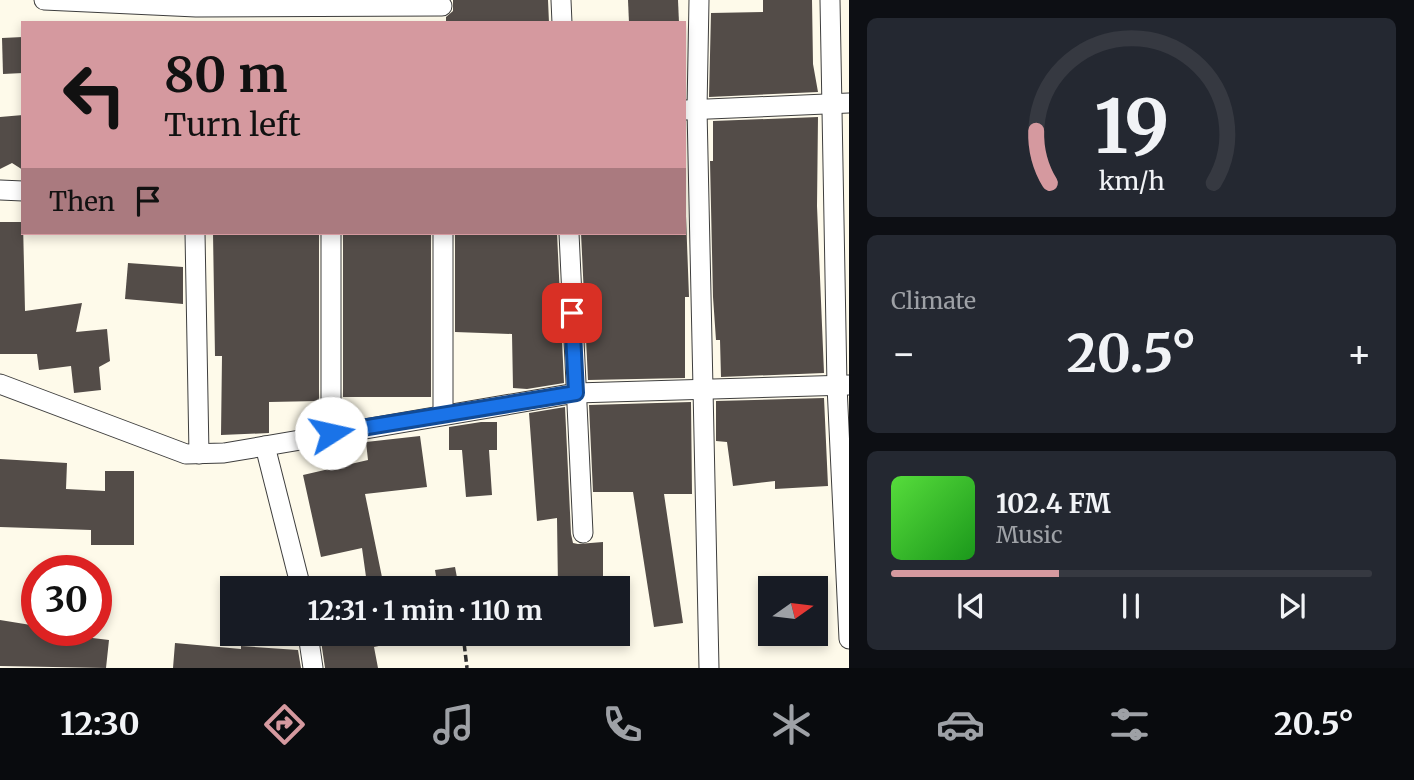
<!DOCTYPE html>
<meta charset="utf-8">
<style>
body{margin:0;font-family:Merriweather,serif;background:#242831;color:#f1f3f6;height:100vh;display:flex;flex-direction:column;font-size:26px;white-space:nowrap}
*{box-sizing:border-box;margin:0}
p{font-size:23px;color:#9ea1a6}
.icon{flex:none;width:38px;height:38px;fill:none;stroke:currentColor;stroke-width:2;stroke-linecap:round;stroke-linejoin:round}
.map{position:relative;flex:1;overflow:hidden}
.sheet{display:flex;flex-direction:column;gap:18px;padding:18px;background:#0d0f14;width:565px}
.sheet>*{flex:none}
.top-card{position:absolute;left:21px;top:21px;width:665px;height:214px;border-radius:0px;box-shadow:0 4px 10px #0003;background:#d5999f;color:#111;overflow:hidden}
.needle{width:46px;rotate:76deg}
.buttons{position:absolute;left:758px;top:576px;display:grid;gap:14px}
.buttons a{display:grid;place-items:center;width:70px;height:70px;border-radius:0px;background:#171b24;box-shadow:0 4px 10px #0003;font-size:35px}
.speed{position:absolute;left:21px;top:555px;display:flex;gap:14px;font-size:35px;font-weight:700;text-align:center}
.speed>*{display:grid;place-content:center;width:91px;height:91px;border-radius:50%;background:#171b24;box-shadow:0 4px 10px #0003;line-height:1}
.speed .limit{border:10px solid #d22;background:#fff;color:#111}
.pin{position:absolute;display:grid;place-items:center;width:60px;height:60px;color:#fff;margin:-30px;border-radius:14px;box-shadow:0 4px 10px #0006}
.me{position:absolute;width:77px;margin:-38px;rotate:80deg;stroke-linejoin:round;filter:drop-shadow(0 0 5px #0008)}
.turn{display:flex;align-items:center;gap:24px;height:147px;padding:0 28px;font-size:32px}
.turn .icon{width:91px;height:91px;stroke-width:2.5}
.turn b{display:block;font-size:49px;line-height:60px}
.then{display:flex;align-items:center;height:66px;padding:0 28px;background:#0003;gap:14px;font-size:26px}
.big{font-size:52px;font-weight:700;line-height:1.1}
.sheet .card{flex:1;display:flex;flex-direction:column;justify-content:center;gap:10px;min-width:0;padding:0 24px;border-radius:10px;background:#242831}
.sheet .dial{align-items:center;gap:0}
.dial svg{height:182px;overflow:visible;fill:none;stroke:#363941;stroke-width:7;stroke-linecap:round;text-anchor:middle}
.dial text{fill:#f1f3f6;stroke:none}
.song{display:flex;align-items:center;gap:21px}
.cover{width:84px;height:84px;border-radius:10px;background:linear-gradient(135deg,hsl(110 70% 55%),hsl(120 70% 35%))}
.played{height:7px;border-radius:4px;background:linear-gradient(90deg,#d5999f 35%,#363941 35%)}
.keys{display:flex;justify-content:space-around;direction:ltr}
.heat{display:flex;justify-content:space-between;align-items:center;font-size:38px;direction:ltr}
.trip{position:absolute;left:220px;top:576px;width:410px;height:70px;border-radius:0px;background:#171b24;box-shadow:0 4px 10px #0003;font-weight:700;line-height:70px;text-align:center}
.dock{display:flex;height:112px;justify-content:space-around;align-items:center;background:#090b0e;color:#9ea1a6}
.dock .icon{width:49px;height:49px}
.dock .selected{color:#d5999f}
.dock b{font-size:32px;color:#f1f3f6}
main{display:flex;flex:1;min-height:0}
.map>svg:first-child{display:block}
</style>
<main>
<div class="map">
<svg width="849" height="668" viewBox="0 0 849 668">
<rect width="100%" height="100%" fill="#fefaea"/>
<g fill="#534c48">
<path d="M453,0h95l1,23h-103v-6l7,-6z"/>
<path d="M628,0h50l1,23h-50z"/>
<path d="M763,0h49l1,64 5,28 -109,5 2,-84 52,-1z"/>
<path d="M23,37v36l-20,1 -1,-36z"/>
<path d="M23,115v55l-11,-7 -12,6v-52z"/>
<path d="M818,117l-1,89 7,167 -103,4 -1,-37h-4l-3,-43 -3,-136h3v-40z"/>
<path d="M684,162l5,135h-4v81l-97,2 -7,-147h103z"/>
<path d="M0,222h23l2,89 57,-8 -6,29 31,-3 3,32 -11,6 2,23 -27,3 -3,-27 -32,4 -2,-16h-37z"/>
<path d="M213,233h106v168l-50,1v31l-48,2 1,-79h-7z"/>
<rect x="343" y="233" width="88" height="164"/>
<path d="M455,233h102l7,150 -37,6 -14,-1 -1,-54 -57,-2z"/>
<path d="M128,263l55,4v37l-58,-5z"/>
<path d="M824,398l4,88 -53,3v-8l-42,5 -6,-44 -11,-1v-40z"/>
<path d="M691,402l1,92h-28l19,129 -29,4 -21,-135h-40l-4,-87z"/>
<path d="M565,407l6,127 2,9 5,1 25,-2v46h-45l-1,-70 -20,3 -8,-108z"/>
<path d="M481,422h16v28h-8l3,45 -26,2 -4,-47h-13v-23z"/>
<path d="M420,436l7,51 -62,7 18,88 -16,2 -5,-36 -41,9 -18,-82 65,-15 -2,-18z"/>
<path d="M0,459l67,4 -1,26 39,2v-20h29v74h-43v-15l-91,-3z"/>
<path d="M455,567l4,21h-21l-3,-18z"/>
<path d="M0,620l37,6v4h7l-1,2 66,8 -3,28 -106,-2z"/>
<path d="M320,634h86l1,6 -33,7 4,21h-53z"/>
<path d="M175,643l66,6v-3l57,4 3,18h-128z"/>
</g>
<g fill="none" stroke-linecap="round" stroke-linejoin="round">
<defs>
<g id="street">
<path d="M44,0l152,7 246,-1"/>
<path d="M561,0l1,23"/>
<path d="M699,0l-2,109 12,559"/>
<path d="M830,0l7,386 12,253"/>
<path d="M685,110l164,-7"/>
<path d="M0,190l23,1"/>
<path d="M195,233l4,221"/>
<path d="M331,233v200"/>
<path d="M569,233l14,300"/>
<path d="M0,384l186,70 38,-1 352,-60 273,-8"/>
<path d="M443,414v-181"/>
<path d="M265,446l36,142"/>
<path d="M308,634l5,34"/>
</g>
</defs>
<use href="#street" stroke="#3e3e3e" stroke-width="21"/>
<path stroke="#2d2d2d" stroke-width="3.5" stroke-dasharray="7 3.5" stroke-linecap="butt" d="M463,634l4,34"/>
<use href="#street" stroke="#fff" stroke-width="19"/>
</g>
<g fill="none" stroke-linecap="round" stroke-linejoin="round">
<defs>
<path id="route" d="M331,433l245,-40 -4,-80"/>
</defs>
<use href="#route" stroke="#114b97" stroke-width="18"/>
<use href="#route" stroke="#1a73e8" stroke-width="12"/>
</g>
</svg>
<div class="buttons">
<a><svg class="needle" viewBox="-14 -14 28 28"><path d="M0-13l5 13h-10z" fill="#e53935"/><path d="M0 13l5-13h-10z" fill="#9ea1a6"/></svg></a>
</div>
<div class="speed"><div class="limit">30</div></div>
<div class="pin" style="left:572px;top:313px;background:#d93025"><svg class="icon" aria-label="arrive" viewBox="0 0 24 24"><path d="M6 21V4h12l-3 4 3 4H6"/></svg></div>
<svg class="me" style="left:331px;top:433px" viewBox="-20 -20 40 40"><circle r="19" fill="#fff"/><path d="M0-13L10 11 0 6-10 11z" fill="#1a73e8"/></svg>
<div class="trip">12:31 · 1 min · 110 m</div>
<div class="top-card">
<div class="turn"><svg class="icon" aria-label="left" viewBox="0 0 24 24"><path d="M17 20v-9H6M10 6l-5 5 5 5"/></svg><div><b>80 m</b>Turn left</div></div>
<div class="then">Then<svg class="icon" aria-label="arrive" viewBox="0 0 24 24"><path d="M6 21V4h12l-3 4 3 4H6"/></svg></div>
</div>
</div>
<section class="sheet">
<div class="card dial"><svg viewBox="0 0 100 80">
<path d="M14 69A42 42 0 1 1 86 69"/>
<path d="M14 69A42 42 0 0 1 8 46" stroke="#d5999f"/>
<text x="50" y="56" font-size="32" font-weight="700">19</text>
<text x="50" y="72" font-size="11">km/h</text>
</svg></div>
<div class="card"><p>Climate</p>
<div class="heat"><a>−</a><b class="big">20.5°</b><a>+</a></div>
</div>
<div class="card">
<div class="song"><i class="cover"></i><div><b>102.4 FM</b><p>Music</p></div></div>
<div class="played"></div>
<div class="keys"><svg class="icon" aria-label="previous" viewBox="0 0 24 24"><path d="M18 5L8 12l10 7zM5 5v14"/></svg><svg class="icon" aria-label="pause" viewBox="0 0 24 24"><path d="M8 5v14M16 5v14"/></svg><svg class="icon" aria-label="next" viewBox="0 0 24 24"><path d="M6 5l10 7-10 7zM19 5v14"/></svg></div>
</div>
</section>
</main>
<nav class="dock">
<b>12:30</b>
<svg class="icon selected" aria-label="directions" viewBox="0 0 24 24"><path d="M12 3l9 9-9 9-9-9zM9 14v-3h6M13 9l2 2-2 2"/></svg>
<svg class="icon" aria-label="music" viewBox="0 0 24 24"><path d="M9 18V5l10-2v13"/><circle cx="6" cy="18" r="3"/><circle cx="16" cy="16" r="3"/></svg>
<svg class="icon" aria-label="phone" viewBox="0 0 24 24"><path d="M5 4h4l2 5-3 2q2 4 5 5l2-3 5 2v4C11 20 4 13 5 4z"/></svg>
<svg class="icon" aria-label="climate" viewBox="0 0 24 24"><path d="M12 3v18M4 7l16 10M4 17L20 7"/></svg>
<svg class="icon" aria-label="car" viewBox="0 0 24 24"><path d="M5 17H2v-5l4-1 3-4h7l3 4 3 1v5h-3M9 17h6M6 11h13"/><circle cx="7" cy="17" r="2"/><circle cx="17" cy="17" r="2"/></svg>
<svg class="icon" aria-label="filters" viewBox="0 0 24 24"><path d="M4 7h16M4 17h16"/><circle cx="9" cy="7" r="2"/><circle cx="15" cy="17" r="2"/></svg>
<b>20.5°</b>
</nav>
